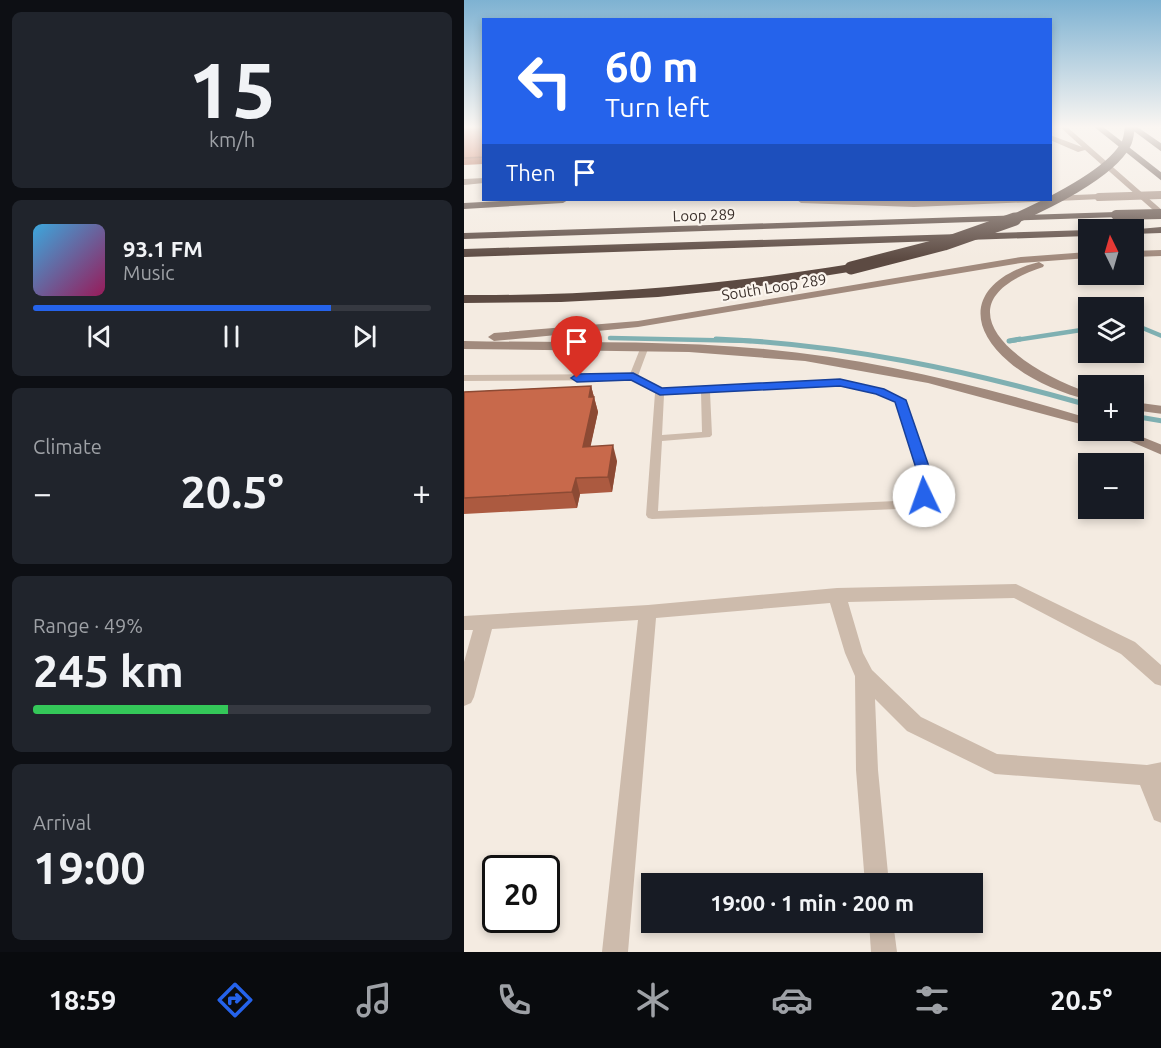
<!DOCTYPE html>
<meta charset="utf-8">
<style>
body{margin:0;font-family:Ubuntu,sans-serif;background:#20242c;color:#f1f3f6;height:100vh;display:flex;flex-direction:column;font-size:22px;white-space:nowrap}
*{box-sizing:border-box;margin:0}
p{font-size:20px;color:#9ea1a6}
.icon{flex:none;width:33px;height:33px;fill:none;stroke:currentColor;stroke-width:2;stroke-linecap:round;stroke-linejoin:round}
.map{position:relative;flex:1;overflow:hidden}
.sheet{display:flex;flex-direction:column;gap:12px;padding:12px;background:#0d0f14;width:464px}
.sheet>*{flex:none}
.hud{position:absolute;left:18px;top:18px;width:570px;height:183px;border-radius:0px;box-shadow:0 3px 9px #0003;background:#2563eb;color:#fff;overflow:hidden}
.needle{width:39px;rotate:355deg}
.buttons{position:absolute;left:614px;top:219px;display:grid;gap:12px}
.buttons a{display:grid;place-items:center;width:66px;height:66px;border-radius:0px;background:#171b24;box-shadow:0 3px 9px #0003;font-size:30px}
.speed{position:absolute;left:18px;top:855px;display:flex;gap:12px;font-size:30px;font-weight:700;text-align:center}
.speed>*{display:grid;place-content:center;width:78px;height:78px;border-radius:50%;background:#171b24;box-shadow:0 3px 9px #0003;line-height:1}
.speed .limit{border:3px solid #111;border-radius:9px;background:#fff;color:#111}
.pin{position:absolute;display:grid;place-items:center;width:51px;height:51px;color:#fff;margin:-62px -26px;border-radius:50% 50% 50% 0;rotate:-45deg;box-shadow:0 0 6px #0007}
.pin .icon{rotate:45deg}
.me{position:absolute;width:66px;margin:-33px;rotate:357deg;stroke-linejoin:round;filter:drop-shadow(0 0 4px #0008)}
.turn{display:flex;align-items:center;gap:21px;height:126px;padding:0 24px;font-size:27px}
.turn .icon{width:78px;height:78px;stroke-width:2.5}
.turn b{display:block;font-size:42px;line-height:51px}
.then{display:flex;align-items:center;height:57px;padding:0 24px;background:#0003;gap:12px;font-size:22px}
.big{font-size:45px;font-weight:700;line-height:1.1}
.sheet .tile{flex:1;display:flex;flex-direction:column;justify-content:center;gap:9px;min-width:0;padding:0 21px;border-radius:9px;background:#20242c}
.sheet .dial{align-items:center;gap:0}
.dial b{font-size:78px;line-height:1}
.song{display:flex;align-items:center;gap:18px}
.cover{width:72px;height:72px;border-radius:9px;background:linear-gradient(135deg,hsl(200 70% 55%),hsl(330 70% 35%))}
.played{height:6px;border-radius:3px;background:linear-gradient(90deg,#2563eb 75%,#363941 75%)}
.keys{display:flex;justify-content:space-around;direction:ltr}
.heat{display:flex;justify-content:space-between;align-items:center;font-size:33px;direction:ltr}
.charge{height:9px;border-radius:4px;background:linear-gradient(90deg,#34c759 49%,#363941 0)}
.trip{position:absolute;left:177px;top:873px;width:342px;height:60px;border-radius:0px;background:#171b24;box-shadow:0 3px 9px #0003;font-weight:700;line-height:60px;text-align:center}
.menu{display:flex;height:96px;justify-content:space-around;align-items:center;background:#090b0e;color:#9ea1a6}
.menu .icon{width:42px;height:42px}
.menu .current{color:#2563eb}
.menu b{font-size:27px;color:#f1f3f6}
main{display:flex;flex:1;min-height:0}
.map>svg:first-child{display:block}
</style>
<main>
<section class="sheet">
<div class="tile dial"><b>15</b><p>km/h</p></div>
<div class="tile">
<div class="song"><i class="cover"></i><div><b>93.1 FM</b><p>Music</p></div></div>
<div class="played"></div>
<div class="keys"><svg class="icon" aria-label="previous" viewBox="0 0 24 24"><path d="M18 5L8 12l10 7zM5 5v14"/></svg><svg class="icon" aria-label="pause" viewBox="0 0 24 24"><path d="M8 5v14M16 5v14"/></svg><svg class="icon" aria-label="next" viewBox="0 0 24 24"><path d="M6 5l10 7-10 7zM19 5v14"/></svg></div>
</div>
<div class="tile"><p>Climate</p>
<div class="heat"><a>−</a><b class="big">20.5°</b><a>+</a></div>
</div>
<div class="tile"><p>Range · 49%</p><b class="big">245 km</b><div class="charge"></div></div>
<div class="tile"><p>Arrival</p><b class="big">19:00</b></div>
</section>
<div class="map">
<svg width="698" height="952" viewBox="0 0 698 952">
<rect width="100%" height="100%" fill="#f4ebe1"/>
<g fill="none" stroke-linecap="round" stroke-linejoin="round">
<g stroke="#7fb0b2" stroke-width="4.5">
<path d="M669,324l29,12"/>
<path d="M146,338l141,3"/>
<path d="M546,341l78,-12"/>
</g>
<g stroke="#7fb0b2" stroke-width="5">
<path d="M252,339c128,5 249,31 372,66"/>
<path d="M545,341l11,-2"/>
<path d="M669,416l29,5"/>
</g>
<path fill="#cdbbac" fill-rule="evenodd" d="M180,346l4,3 -10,27 24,13 178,-10 43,10 20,9 30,86 -5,15 -30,10 -246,10 -4,-1 -2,-3 9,-122 -24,-13 -167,1v-6l166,-1 10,-25zM376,385l37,8 19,9 27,82 -4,10 -22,7 -239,10 4,-70 48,-4 2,-2 -2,-43zM237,392l1,40 -40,3 2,-40z"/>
<g fill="#cdbbac" fill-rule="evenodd">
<path d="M552,584l119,58 27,24v20l-7,-2 -34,-30 -107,-56 -166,4 15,51 9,17 49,47 76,37 150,11 15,-3v61l-8,-3 -14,-35 -145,-11 -88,-43 -32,-32 3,71 11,114h-24l-9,-114 -1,-94 -10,-23 -15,-50 -174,15 -28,334h-26l36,-332 -146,9 -18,68 -3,6 -7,3v-44l9,-32h-9v-14l184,-11 189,-17z"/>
<path d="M405,922h24l4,30h-26z"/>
</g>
<g fill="#a18a7d" fill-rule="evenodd">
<path d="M595,126h7l96,84v8l-77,-68 -7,2 -28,-12v-5l32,12z"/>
<path d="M20,178v5l-20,2v-6z"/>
<path d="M635,194l4,3 -1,2 -188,8 -113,-4 -4,-3h253v-4z"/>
<path d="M698,250v6l-29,1v-6z"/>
<path d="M624,252v6l-67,5 -383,64 -144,14 -6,-4 6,-4 144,-12 383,-64z"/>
<path d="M575,262l5,3 -1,2c-114,38 -18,105 45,125v8c-27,-7 -57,-19 -79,-38 -51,-44 -29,-85 30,-100z"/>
<path d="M0,341c100,2 200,-1 300,8 110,10 218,37 324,69v8l-160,-43 -123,-22 -116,-9 -225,-3z"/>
<path d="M669,402l29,4v8l-29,-4z"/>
<path d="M640,430h21l37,15v10z"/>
</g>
<g fill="#5c4a42" fill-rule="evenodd">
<path d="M629,126h9l60,47v8z"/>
<path d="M663,126h9l26,18v8z"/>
<path d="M54,200h50l-5,3 -99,6v-6z"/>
<path d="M652,212l4,1v4l-656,22v-6z"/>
<path d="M698,227v6l-29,1v-4h-5z"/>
<path d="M624,230v6l-624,21v-8z"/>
<path d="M387,264l6,4 -2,3 -101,16 -96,10 -97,5 -97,1v-8c130,1 258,-10 387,-31z"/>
</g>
<path stroke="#a18a7d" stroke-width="8" d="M635,197l63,-2"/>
<g stroke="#5c4a42" stroke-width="10">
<path d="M652,215l46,-1"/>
<path d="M548,220c31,-14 98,-45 114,-76 3,-5 3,-12 4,-18"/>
</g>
<path stroke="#5c4a42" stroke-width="13" d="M387,268l93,-24 71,-25"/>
</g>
<g fill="#ac5a40">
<path d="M0,126h20v38l-20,1z"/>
<path d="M127,386l7,26 -8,35 27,14 -5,31 -32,2 -3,14 -113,6v-122z"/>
</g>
<g fill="#8c4a34">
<path d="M127,386l7,26 -11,51 -4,-16 6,-50z"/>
<path d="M149,445l4,16 -5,31 -4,-15z"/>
<path d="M112,478l4,16 -3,14 -5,-16z"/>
</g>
<g fill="#c8694b" stroke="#8c4a34" stroke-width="1.5">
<path d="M0,126h20v31l-20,1z"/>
<path d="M127,386l-2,11h5l-11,50 30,-2 -5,32 -32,1 -4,14 -108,6v-106z"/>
</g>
<linearGradient id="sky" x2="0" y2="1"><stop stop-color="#7eb2d2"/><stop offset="0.49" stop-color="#faf6f2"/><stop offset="1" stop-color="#faf6f2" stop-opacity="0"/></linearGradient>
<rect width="698" height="259" fill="url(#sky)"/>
<path fill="#2563eb" stroke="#184099" stroke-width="1.5" d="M169,373l29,15 178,-9 44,10 22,11 29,84 -6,16 -5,1 -7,-5 4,-12 -26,-82 -19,-8 -36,-8 -180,9 -29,-15 -54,2 -6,-4 6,-4z"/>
<g text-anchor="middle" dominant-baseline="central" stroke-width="4.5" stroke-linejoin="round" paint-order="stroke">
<g font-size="15" fill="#3b302b" stroke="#fbf5ee">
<text transform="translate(240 215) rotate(-2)">Loop 289</text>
<text transform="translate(310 287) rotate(-9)">South Loop 289</text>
</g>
</g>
</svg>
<div class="buttons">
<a><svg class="needle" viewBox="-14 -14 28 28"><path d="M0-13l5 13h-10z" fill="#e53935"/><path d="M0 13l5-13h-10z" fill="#9ea1a6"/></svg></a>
<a><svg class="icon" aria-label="layers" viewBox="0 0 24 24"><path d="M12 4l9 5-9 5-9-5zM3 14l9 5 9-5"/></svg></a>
<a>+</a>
<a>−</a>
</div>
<div class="speed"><div class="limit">20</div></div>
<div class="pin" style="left:113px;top:378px;background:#d93025"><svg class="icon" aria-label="arrive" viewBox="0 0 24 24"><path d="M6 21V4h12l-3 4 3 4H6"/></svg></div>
<svg class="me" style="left:460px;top:496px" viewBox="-20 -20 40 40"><circle r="19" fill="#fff"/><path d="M0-13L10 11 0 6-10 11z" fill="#2563eb"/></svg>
<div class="trip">19:00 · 1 min · 200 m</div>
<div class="hud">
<div class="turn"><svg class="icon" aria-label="left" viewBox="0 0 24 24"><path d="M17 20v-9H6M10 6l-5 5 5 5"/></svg><div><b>60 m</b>Turn left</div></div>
<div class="then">Then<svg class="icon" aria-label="arrive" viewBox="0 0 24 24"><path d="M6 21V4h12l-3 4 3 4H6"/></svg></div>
</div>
</div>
</main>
<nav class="menu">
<b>18:59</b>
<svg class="icon current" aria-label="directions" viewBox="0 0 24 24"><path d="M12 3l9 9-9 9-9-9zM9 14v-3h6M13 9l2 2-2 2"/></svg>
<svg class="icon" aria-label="music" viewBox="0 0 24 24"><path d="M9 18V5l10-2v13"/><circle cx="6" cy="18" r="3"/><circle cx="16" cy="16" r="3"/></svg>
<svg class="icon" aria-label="phone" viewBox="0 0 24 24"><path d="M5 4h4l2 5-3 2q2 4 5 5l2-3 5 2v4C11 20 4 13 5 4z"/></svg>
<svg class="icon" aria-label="climate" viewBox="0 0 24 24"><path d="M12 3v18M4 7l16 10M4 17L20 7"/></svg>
<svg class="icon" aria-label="car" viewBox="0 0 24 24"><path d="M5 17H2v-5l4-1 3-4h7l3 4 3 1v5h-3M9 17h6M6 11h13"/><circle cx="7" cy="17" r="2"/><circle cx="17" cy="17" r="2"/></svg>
<svg class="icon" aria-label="filters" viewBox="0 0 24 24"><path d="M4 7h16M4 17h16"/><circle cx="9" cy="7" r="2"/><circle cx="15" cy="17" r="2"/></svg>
<b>20.5°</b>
</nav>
